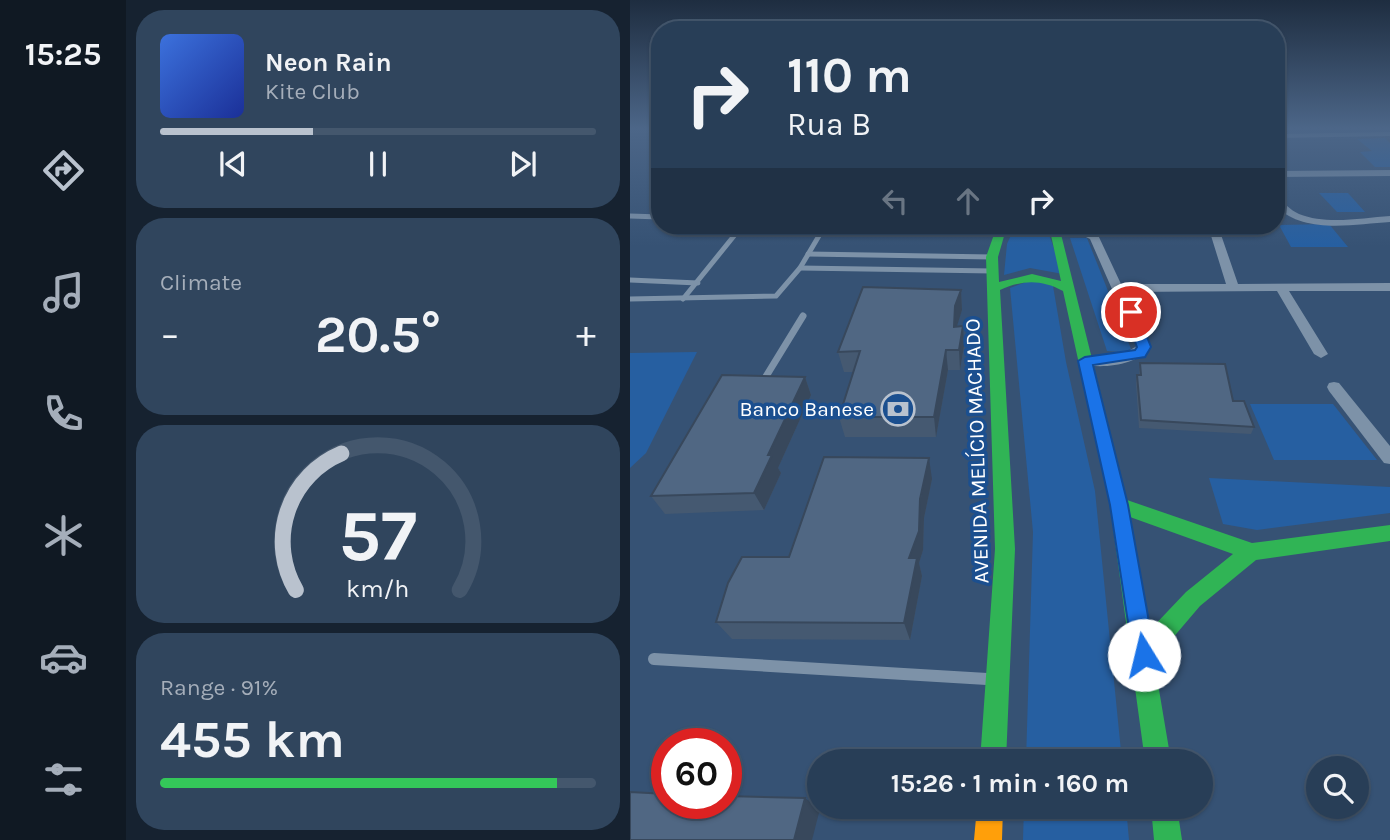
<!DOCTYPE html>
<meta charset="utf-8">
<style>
body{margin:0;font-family:Karla,sans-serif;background:#30455d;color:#f1f3f6;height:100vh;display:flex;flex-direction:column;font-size:26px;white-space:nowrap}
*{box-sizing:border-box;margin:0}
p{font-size:23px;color:#a5aeba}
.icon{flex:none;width:38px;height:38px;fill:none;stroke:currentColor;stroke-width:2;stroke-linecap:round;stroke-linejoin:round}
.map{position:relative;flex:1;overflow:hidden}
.sheet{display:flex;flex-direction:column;gap:10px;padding:10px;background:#162230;width:504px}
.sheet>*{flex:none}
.hud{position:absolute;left:21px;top:21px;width:634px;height:214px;border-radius:28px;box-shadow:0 2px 5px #0004,0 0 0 2px #44576d;background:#283e57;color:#f1f3f6;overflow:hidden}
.buttons{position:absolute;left:676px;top:756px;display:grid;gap:14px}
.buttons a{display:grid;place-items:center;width:63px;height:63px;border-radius:50%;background:#283e57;box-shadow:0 2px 5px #0004,0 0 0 2px #44576d;font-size:35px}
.speed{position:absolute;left:21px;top:728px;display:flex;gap:14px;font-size:35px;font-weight:700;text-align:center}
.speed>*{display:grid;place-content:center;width:91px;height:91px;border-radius:50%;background:#283e57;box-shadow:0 2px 5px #0004,0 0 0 2px #44576d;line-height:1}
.speed .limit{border:10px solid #d22;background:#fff;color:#111}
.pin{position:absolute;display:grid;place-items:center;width:60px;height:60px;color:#fff;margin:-30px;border:4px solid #fff;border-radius:50%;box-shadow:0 2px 7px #0007}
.me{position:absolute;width:77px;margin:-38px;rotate:351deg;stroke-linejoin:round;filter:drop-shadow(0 0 5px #0008)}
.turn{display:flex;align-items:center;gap:24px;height:147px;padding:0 21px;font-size:32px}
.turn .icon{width:91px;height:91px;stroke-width:2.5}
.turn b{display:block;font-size:49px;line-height:60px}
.lanes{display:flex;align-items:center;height:66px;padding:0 21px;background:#0003;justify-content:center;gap:35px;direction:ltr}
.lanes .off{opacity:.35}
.big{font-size:52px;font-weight:700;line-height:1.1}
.sheet .card{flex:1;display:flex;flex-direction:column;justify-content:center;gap:10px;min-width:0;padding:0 24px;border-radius:28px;background:#30455d}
.sheet .dial{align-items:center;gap:0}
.dial svg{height:182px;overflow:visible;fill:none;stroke:#44576d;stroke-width:7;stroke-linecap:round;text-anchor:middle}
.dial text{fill:#f1f3f6;stroke:none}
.song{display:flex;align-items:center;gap:21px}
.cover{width:84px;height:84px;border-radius:10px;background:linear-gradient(135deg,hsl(220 70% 55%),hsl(230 70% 35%))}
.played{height:7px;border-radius:4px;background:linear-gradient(90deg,#b9c2ce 35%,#44576d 35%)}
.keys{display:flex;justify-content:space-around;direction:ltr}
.heat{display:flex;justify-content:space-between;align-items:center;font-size:38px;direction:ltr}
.charge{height:10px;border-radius:5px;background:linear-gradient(90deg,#34c759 91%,#44576d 0)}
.trip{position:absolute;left:177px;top:749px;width:406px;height:70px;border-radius:35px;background:#283e57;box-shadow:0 2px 5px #0004,0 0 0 2px #44576d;font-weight:700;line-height:70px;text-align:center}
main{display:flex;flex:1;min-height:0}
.dock{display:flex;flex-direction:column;width:126px;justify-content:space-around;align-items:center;background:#101923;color:#a5aeba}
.dock .icon{width:49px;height:49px}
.dock .current{color:#b9c2ce}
.dock b{font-size:32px;color:#f1f3f6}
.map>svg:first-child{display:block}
</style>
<main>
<nav class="dock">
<b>15:25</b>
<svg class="icon current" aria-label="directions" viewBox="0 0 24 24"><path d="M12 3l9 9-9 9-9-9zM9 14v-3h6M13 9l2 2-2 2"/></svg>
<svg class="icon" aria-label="music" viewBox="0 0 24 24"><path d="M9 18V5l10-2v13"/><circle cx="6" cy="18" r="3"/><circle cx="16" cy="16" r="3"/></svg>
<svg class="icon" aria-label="phone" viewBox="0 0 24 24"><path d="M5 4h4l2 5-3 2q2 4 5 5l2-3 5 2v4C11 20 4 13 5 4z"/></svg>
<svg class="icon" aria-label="climate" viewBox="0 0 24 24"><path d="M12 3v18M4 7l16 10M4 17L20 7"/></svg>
<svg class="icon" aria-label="car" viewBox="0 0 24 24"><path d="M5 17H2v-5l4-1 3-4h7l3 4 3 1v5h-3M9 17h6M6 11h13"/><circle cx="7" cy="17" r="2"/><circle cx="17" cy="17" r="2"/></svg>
<svg class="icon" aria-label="filters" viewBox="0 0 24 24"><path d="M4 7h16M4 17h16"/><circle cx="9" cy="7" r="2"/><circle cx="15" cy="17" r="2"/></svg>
</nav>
<section class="sheet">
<div class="card">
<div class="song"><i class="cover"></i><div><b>Neon Rain</b><p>Kite Club</p></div></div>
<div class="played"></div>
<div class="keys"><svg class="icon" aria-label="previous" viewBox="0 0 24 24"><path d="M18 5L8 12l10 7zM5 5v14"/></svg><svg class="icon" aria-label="pause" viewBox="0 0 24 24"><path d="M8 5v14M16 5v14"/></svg><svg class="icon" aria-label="next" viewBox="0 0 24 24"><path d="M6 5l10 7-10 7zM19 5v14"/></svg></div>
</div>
<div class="card"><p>Climate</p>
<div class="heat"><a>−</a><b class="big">20.5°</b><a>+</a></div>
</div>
<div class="card dial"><svg viewBox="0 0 100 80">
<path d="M14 69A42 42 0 1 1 86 69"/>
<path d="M14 69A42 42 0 0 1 34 9" stroke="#b9c2ce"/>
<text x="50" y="56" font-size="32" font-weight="700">57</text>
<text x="50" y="72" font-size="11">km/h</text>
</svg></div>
<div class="card"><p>Range · 91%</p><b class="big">455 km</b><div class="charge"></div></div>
</section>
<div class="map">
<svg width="760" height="840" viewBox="0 0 760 840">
<rect width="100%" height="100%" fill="#365274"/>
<g fill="#265fa1">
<path d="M755,138l5,5v24h-15l-15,-15 12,-1 -15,-12z"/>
<path d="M689,193h29l17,19h-28z"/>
<path d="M699,224l19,23h-57l-12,-22z"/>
<path d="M385,226h31l17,48 -33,-6 -26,7 3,-31z"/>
<path d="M440,238h17l44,111 -9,3 -15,-1z"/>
<path d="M404,279l19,7 13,76 29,129 27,270h-96l7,-229 -23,-244z"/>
<path d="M67,352l-51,101 -16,15v-115z"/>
<path d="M620,404h83l44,56h-103z"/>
<path d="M579,478l181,9v26l-133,17 -34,-6z"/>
<path d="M394,807h102l3,33h-106z"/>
</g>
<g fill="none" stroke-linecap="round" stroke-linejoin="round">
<g stroke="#7d92a8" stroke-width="5">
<path d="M0,216l30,1"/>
<path d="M178,254l184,3"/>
<path d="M170,268l193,3"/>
<path d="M0,280l68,3"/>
<path d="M0,299l146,-3 24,-28 23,-39 -2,-3"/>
<path d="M53,299l59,-73"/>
</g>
<path stroke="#7d92a8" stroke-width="7" d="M135,378l38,-62"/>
<path stroke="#7d92a8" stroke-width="12" d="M24,659l333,20"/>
<g fill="#7d92a8" fill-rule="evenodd">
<path d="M760,132v4l-114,2v-4z"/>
<path d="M760,170v6l-114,1v-6z"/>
<path d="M646,198c8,4 14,12 23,16 27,11 63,4 91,2v6c-36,2 -86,13 -114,-16z"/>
<path d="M578,226h10l20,58 152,-1v8h-101l39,63 -7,4 -7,-4 -37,-63 -152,1 26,55c-15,19 -49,22 -71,17l-2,-3 2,-3 43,-4 14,-8 -47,-107 -6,-3h-28l-4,-1v-4l34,-1 12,5 23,49h105z"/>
<path d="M704,382l5,1 51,63v18l-6,-1 -55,-72 -2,-4 2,-4z"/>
</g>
<g fill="#30b455" fill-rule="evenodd">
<path d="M367,226h10l-9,31 1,25 33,-8 29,7 -12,-55h10l68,274 125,43 138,-18v16l-134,19 -56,46 -46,54 17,101h-26l-35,-256 -47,-214c-22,-12 -41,-11 -63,-1l15,259 -9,212h-26l15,-212 -9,-292zM500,517l103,37 -47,38 -37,39z"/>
<path d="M521,807h26l5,33h-28z"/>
</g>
<path fill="#ff9f0a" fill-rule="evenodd" d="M347,807h26l-1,33h-28z"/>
</g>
<g fill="#455971">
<path d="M331,290l1,20 -6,17 8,19 -4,24h-12l-12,67h-91l-6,-20 15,-45h-10l-6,-20z"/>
<path d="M510,363l93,38 21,26 -3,7 -112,-6 -3,-45 1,-8h2z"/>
<path d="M175,377l6,18 -33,73 3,5 -17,37 -99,4 -14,-18z"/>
<path d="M302,479l-8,39 -1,32 -4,13 3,13 -12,64 -178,-1 -16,-17 73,-65z"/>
</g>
<g fill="#38485c">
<path d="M331,290l1,20 -5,16 -1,20 -2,-19 1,-21z"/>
<path d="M333,326l1,20 -4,24 -1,-20z"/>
<path d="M316,350l2,20 -12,67 -2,-20z"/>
<path d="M175,377l6,18 -33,73 3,5 -17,37 -10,-17 14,-38z"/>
<path d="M299,458l3,21 -8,39 -1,32 -4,13 3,13 -12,64 -6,-17 5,-65z"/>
<path d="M175,798l15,11 -8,31h-18z"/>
</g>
<g fill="#506783" stroke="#38485c" stroke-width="2">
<path d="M233,287l98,3 -6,16 -1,21 9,-1 -4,24h-13l-12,67h-95l21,-66 -22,1z"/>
<path d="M510,363l85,1 8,37h11l10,26 -113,-7 -4,-45h4z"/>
<path d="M92,375l83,2 -37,78h4l-18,38 -103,3z"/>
<path d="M194,457l105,1 -9,41 -1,32 -10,27h8l-13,65 -188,-1 12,-39 14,-26h47z"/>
<path d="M0,792l37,2v9h59v-7l79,2 -11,42h-164z"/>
</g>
<linearGradient id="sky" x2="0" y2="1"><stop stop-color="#1e2d40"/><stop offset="0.52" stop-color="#4c6688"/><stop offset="1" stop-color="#4c6688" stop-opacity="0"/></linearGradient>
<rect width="760" height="247" fill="url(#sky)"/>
<path fill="#1a73e8" stroke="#114b97" stroke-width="2" d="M496,310l11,2 14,35 -6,10 -52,8 35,140 27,150 -3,8 -8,3 -8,-3 -3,-8 -23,-150 -32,-144 7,-4 50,-7 2,-3 -13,-35z"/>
<defs>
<symbol id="bank-ring" viewBox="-11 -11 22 22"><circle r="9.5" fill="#1b4f8f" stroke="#b9c2ce" stroke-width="1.5"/><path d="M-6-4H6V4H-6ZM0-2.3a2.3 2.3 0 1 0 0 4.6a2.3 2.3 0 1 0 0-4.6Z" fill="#b9c2ce"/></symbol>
</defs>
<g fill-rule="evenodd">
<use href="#bank-ring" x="249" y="390" width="38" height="38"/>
</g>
<g text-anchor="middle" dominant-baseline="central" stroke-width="7" stroke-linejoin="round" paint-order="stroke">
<g font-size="21" fill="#fff" stroke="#1b4f8f" text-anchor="end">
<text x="244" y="409">Banco Banese</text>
</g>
<g font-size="21" fill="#fff" stroke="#1b4f8f">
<text transform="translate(347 451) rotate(-92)">AVENIDA MELÍCIO MACHADO</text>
</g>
</g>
</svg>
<div class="buttons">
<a><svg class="icon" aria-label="search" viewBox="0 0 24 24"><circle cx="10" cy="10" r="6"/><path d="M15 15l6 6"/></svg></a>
</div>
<div class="speed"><div class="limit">60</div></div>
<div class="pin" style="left:501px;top:312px;background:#d93025"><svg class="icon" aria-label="arrive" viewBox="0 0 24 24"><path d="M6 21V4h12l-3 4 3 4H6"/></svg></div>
<svg class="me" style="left:514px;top:655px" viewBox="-20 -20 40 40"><circle r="19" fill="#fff"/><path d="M0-13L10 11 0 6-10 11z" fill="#1a73e8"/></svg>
<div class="trip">15:26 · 1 min · 160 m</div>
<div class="hud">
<div class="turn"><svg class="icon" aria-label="right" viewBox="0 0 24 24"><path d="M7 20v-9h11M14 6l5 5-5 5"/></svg><div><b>110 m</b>Rua B</div></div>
<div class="lanes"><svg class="icon off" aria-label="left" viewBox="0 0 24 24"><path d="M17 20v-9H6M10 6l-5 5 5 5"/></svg><svg class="icon off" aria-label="ahead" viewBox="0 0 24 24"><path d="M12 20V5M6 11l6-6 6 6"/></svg><svg class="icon" aria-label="right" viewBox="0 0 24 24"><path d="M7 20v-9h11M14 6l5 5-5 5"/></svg></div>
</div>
</div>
</main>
